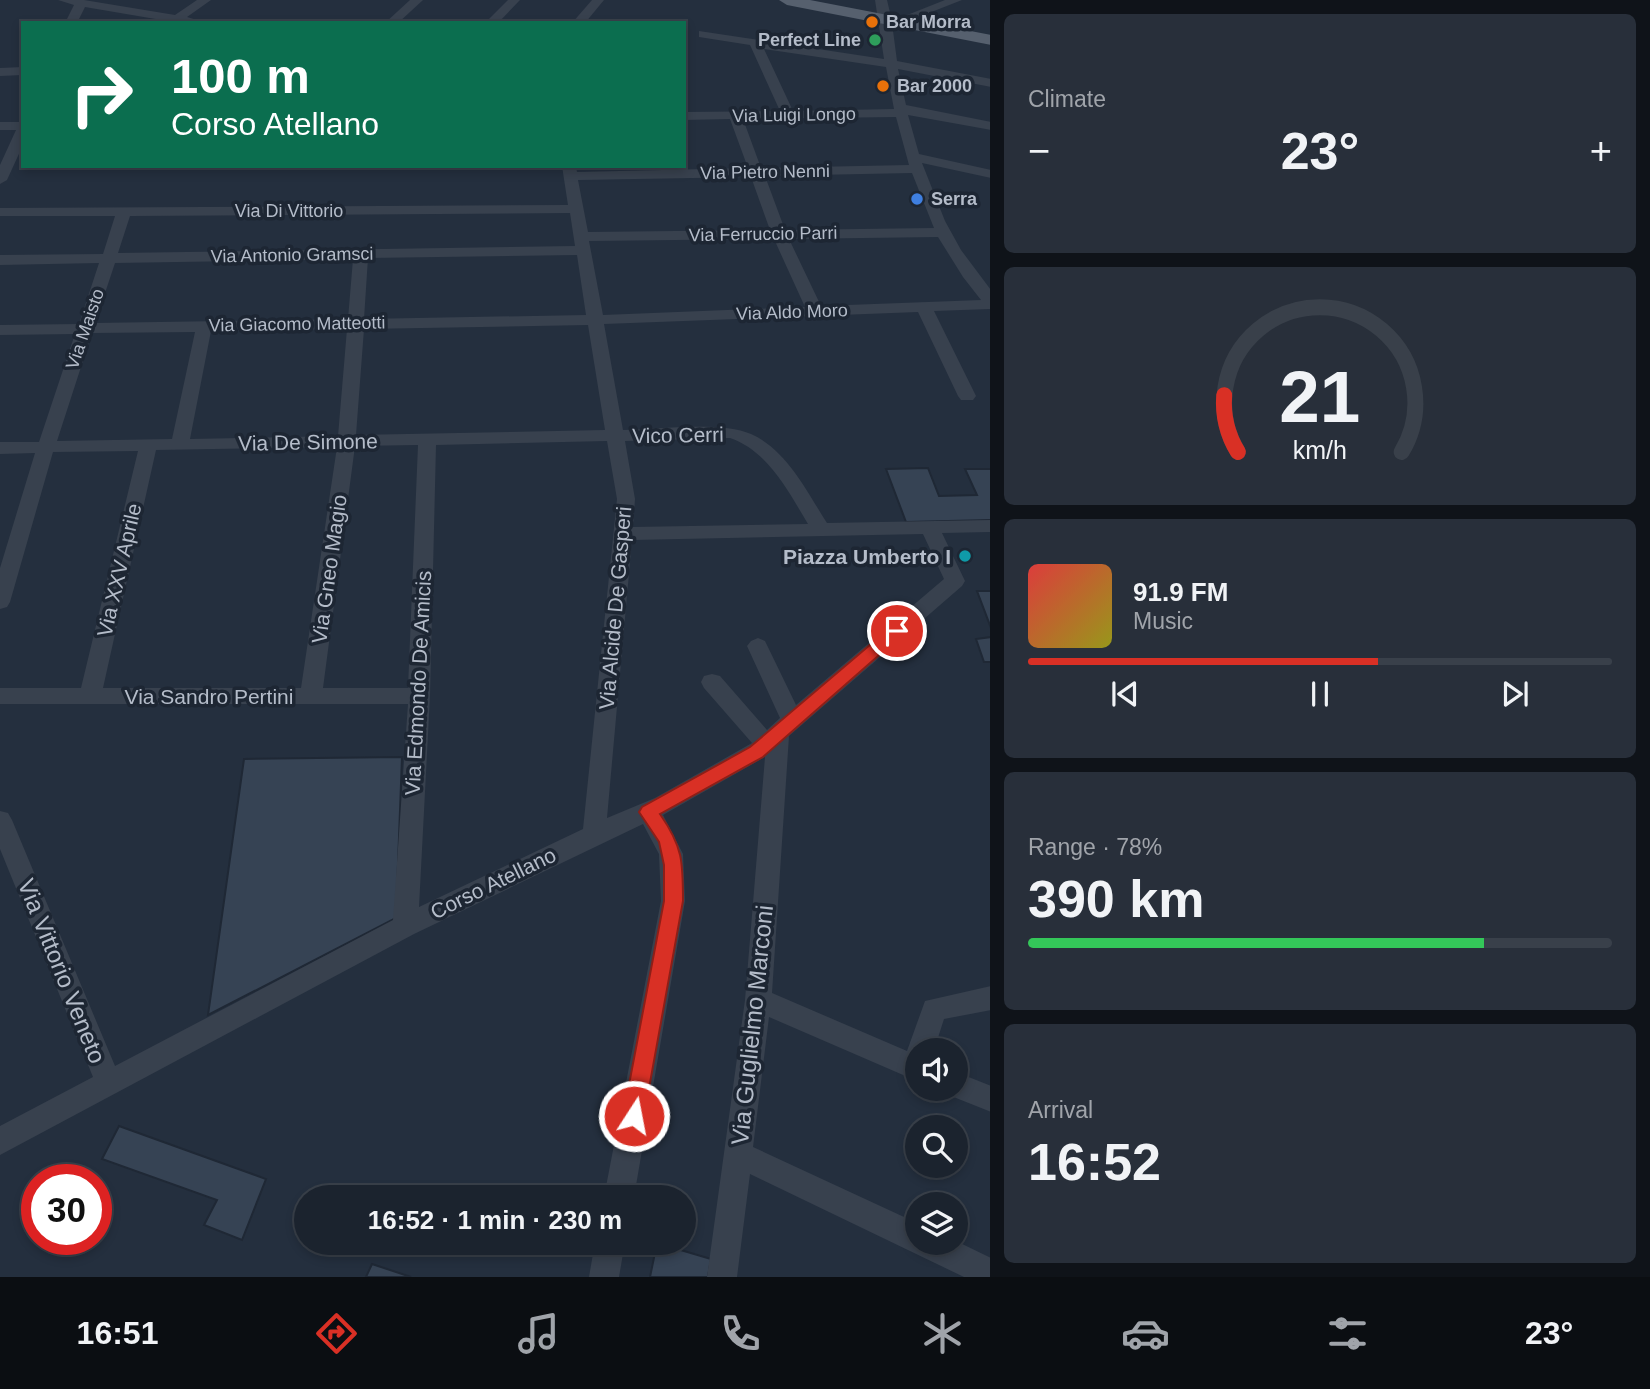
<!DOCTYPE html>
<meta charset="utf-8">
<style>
body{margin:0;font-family:Helvetica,sans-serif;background:#282f3a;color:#f1f3f6;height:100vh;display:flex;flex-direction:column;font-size:26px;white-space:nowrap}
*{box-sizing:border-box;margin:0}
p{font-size:23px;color:#a0a4aa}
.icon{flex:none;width:38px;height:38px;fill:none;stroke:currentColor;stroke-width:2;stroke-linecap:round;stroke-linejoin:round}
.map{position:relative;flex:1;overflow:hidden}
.drawer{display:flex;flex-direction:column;gap:14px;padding:14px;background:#0f1319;width:660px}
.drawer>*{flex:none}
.top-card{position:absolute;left:21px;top:21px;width:665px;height:147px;border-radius:0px;box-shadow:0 4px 10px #0003,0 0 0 2px #39404a;background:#0b6e4f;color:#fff;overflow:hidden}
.controls{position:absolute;left:905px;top:1038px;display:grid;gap:14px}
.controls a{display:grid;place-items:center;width:63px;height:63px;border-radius:50%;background:#1b232e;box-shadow:0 4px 10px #0003,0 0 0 2px #39404a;font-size:35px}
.speed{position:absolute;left:21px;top:1164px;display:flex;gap:14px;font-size:35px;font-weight:700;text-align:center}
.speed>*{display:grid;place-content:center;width:91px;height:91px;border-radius:50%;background:#1b232e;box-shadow:0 4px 10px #0003,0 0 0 2px #39404a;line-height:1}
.speed .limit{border:10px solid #d22;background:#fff;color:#111}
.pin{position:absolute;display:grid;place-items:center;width:60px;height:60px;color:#fff;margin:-30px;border:4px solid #fff;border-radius:50%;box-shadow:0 2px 7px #0007}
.me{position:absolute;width:77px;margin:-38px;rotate:11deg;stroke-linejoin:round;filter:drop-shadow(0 0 5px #0008)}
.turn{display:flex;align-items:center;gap:24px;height:147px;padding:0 35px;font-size:32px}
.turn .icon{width:91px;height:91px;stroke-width:2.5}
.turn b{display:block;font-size:49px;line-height:60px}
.big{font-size:52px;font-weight:600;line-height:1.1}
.drawer .card{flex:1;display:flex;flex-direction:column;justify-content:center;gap:10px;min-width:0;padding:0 24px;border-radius:10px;background:#282f3a}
.drawer .dial{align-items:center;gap:0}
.dial svg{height:182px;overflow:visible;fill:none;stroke:#39404a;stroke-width:7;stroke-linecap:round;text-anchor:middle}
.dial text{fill:#f1f3f6;stroke:none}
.song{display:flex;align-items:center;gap:21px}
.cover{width:84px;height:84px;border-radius:10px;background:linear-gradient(135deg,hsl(0 70% 55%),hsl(60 70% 35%))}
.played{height:7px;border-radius:4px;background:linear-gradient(90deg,#d93025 60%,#39404a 60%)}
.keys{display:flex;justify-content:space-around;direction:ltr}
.heat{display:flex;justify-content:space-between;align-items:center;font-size:38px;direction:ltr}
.charge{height:10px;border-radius:5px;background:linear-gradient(90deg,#34c759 78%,#39404a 0)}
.trip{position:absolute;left:294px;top:1185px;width:402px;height:70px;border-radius:35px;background:#1b232e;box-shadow:0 4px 10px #0003,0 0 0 2px #39404a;font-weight:600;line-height:70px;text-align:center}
.dock{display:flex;height:112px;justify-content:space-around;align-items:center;background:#0b0e12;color:#a0a4aa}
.dock .icon{width:49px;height:49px}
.dock .on{color:#d93025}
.dock b{font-size:32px;color:#f1f3f6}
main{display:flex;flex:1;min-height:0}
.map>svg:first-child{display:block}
</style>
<main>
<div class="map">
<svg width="991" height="1277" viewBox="0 0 991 1277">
<rect width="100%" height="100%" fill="#242f3e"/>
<g fill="#364354" stroke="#1f2835" stroke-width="2">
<path d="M928,468l11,28 38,-1 -12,-26h26v51l-85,2 -20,-53z"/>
<path d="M977,591h14v37z"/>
<path d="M991,637v25h-7l-8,-23z"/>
<path d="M402,757l-6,161 -188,97 36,-256z"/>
<path d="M119,1126l147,53 -24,61 -38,-15 13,-25 -115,-41z"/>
<path d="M657,1243l54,16 -3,18h-58z"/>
<path d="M372,1264l39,13h-45z"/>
</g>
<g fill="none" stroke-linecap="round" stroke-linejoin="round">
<g fill="#38414e" fill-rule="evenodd">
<path d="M58,0h26l91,15 22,-15h14l-24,17 20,6h-28l-94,-16 -8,16h-12l9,-18z"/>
<path d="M410,0h13l-25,23h-13z"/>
<path d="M508,0h12l-22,23h-13z"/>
<path d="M592,0h12l-19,23h-13z"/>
<path d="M875,0h12l5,21 53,-21h17l-61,24 -9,-1 5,38 94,18v8l-93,-18 8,36 85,17v8l-83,-15 11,39 72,16v8l-69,-15 23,58 16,29 30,40v19l-57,2 42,85 -3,4h-12l-3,-4 -40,-84 -314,12 19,106c34,-1 100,-9 128,4 36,16 56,58 76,89l164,-3v12l-49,1 23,48 -3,5 -173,150 -17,257 135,58 18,-50 66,-15v24l-47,9 -10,31h-17v31l-148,-64 -16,130 164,76v19l39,-1 35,17v19h-27l-214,-103 -13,103h-30l38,-277 20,-243 -102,58 20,39 2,47 -51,296h-30l57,-296 -2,-47 -16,-30 -229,110 -414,221v-29l93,-49 -93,-228v-38l8,2 4,7 103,246 278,-146 15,-216h-408v-16h81l57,-237 -85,1 -43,150 -3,5 -7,2v-41l35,-115 -35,1v-12h39l36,-108 -75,1v-10l79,-1 20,-61 -99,2v-10l103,-1 12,-38h-115v-8l568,-3 -6,-39h14l1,6 171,-4 -18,-49 -46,1v-8l96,-1 -30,-66 -51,-8v-6l185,28zM764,49l122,18 8,42 -101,2zM896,117l13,48 -148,3 -18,-49zM912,173l22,55 -149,2 -20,-54zM751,177l19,53 -182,2 -10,-52zM570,213l5,33 -457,7 12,-37zM938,237l25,40 18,23 -160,6 -32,-67zM774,239l31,68 -202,8 -14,-74zM577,255l9,60 -222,4 4,-61zM353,259l-5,60 -253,4 20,-60zM588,325l17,105 -249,5 8,-106zM347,329l-9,107 -148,3 21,-108zM195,332l-23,107 -115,2 35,-108zM730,438c38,13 58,53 78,86l-175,3 2,-28 -10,-58zM607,441l10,58 -34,330 -164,78 11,-211 6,-251zM418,445l-10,243h-85l32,-242zM337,447l-36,241h-198l53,-238zM923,534l21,45 -148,126 -31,-64 -7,-3 -7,3 -4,5 33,72 -13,12 -47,-54 -8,-2 -8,2 -3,6 3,6 48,55 -97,55 -48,20 25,-278z"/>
<path d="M23,67v8l-23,1v-8z"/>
<path d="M0,122h23v23l-16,35 -7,4v-19l16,-35h-16z"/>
<path d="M956,1072l35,14v26l-45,-18 -2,-6h12z"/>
<path d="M595,1242h30l-6,35h-30z"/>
</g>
<path fill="#56606e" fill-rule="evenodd" d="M779,0h31l181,35v10l-204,-40z"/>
</g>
<path fill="#d93025" stroke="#8d1f18" stroke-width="2" d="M897,625l5,2 3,4 -3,4 -139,122 -103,57c23,33 23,48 23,87l-39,215 -3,7 -7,3 -8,-3 -3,-7 41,-215v-36l-5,-23 -20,-30 3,-5 108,-60 141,-120z"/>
<g fill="#e8710a" stroke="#1d2633" stroke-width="2.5">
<circle cx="872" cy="22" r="7"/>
<circle cx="883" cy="86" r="7"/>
</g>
<circle fill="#2e9e5b" stroke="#1d2633" stroke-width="2.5" cx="875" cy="40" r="7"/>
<circle fill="#3f7fe0" stroke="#1d2633" stroke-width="2.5" cx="917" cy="199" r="7"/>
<circle fill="#0f9aa8" stroke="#1d2633" stroke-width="2.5" cx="965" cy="556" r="7"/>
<g text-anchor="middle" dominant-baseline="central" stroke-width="7" stroke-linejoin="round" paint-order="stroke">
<g font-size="18" font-weight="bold" fill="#b4bcc9" stroke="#1d2633" text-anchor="start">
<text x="886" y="22">Bar Morra</text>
<text x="861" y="40" text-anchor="end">Perfect Line</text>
<text x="897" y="86">Bar 2000</text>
<text x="931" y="199">Serra</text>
</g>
<g font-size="18" fill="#b4bcc9" stroke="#1d2633">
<text transform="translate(794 115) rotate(-1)">Via Luigi Longo</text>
<text transform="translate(765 172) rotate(-1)">Via Pietro Nenni</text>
<text x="289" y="211">Via Di Vittorio</text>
<text transform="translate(763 234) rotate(-1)">Via Ferruccio Parri</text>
<text transform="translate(292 255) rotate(-1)">Via Antonio Gramsci</text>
<text transform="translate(792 312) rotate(-2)">Via Aldo Moro</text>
<text transform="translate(297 324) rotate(-1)">Via Giacomo Matteotti</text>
<text transform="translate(85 329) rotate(-71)">Via Maisto</text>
</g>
<g font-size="21" fill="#b4bcc9" stroke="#1d2633">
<text transform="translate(678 435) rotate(-1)">Vico Cerri</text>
<text transform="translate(308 442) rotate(-1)">Via De Simone</text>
<text transform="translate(329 569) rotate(-82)">Via Gneo Magio</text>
<text transform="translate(119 570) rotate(-77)">Via XXV Aprile</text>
<text transform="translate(615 608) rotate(-85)">Via Alcide De Gasperi</text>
<text transform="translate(418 683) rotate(-87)">Via Edmondo De Amicis</text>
<text x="209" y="696">Via Sandro Pertini</text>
<text transform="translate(493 883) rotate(-26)">Corso Atellano</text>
</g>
<g font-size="21" font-weight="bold" fill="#b4bcc9" stroke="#1d2633" text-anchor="end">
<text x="951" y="556">Piazza Umberto I</text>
</g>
<g font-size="24" fill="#b4bcc9" stroke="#1d2633">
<text transform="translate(62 971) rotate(68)">Via Vittorio Veneto</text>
<text transform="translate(752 1025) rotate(-84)">Via Guglielmo Marconi</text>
</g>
</g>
</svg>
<div class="controls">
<a><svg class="icon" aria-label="sound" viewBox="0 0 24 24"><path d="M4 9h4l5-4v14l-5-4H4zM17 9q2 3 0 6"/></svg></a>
<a><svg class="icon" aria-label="search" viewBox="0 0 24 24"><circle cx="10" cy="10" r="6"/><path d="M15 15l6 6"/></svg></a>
<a><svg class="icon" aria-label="layers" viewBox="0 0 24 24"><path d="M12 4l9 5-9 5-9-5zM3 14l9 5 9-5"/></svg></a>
</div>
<div class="speed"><div class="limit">30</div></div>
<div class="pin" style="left:897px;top:631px;background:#d93025"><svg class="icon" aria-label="arrive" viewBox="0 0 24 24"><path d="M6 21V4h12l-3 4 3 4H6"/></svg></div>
<svg class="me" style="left:634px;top:1116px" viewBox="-20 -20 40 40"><circle r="17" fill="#d93025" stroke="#fff" stroke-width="3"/><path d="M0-11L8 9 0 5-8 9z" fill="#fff"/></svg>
<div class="trip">16:52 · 1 min · 230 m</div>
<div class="top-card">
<div class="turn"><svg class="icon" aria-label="right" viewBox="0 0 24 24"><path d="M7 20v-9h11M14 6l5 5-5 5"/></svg><div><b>100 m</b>Corso Atellano</div></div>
</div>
</div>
<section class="drawer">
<div class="card"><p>Climate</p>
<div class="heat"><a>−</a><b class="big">23°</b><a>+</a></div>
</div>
<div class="card dial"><svg viewBox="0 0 100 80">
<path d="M14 69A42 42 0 1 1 86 69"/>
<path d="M14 69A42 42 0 0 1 8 44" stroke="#d93025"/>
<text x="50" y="56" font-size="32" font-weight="700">21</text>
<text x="50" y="72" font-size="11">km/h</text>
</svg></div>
<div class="card">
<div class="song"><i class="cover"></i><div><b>91.9 FM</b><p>Music</p></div></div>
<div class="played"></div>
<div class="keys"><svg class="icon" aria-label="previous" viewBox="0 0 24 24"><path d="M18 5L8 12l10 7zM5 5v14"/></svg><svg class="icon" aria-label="pause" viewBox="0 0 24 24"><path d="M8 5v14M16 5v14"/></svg><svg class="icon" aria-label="next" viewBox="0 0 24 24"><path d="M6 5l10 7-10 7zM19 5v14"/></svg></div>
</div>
<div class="card"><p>Range · 78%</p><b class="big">390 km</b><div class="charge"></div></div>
<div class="card"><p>Arrival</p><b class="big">16:52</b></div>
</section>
</main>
<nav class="dock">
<b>16:51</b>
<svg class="icon on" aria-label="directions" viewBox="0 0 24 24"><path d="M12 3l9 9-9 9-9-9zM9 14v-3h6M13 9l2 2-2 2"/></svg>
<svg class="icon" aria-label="music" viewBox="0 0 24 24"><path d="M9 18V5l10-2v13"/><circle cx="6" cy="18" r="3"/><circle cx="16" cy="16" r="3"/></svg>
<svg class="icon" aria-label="phone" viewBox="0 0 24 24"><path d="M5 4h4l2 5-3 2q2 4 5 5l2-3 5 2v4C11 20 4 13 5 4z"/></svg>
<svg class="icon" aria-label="climate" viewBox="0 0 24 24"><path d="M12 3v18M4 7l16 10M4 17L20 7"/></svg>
<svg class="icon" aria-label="car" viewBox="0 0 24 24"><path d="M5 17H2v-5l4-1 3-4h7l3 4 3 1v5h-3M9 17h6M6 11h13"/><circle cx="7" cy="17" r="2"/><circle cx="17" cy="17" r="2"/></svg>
<svg class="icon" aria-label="filters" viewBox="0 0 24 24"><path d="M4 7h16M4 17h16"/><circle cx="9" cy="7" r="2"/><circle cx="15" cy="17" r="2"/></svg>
<b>23°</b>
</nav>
